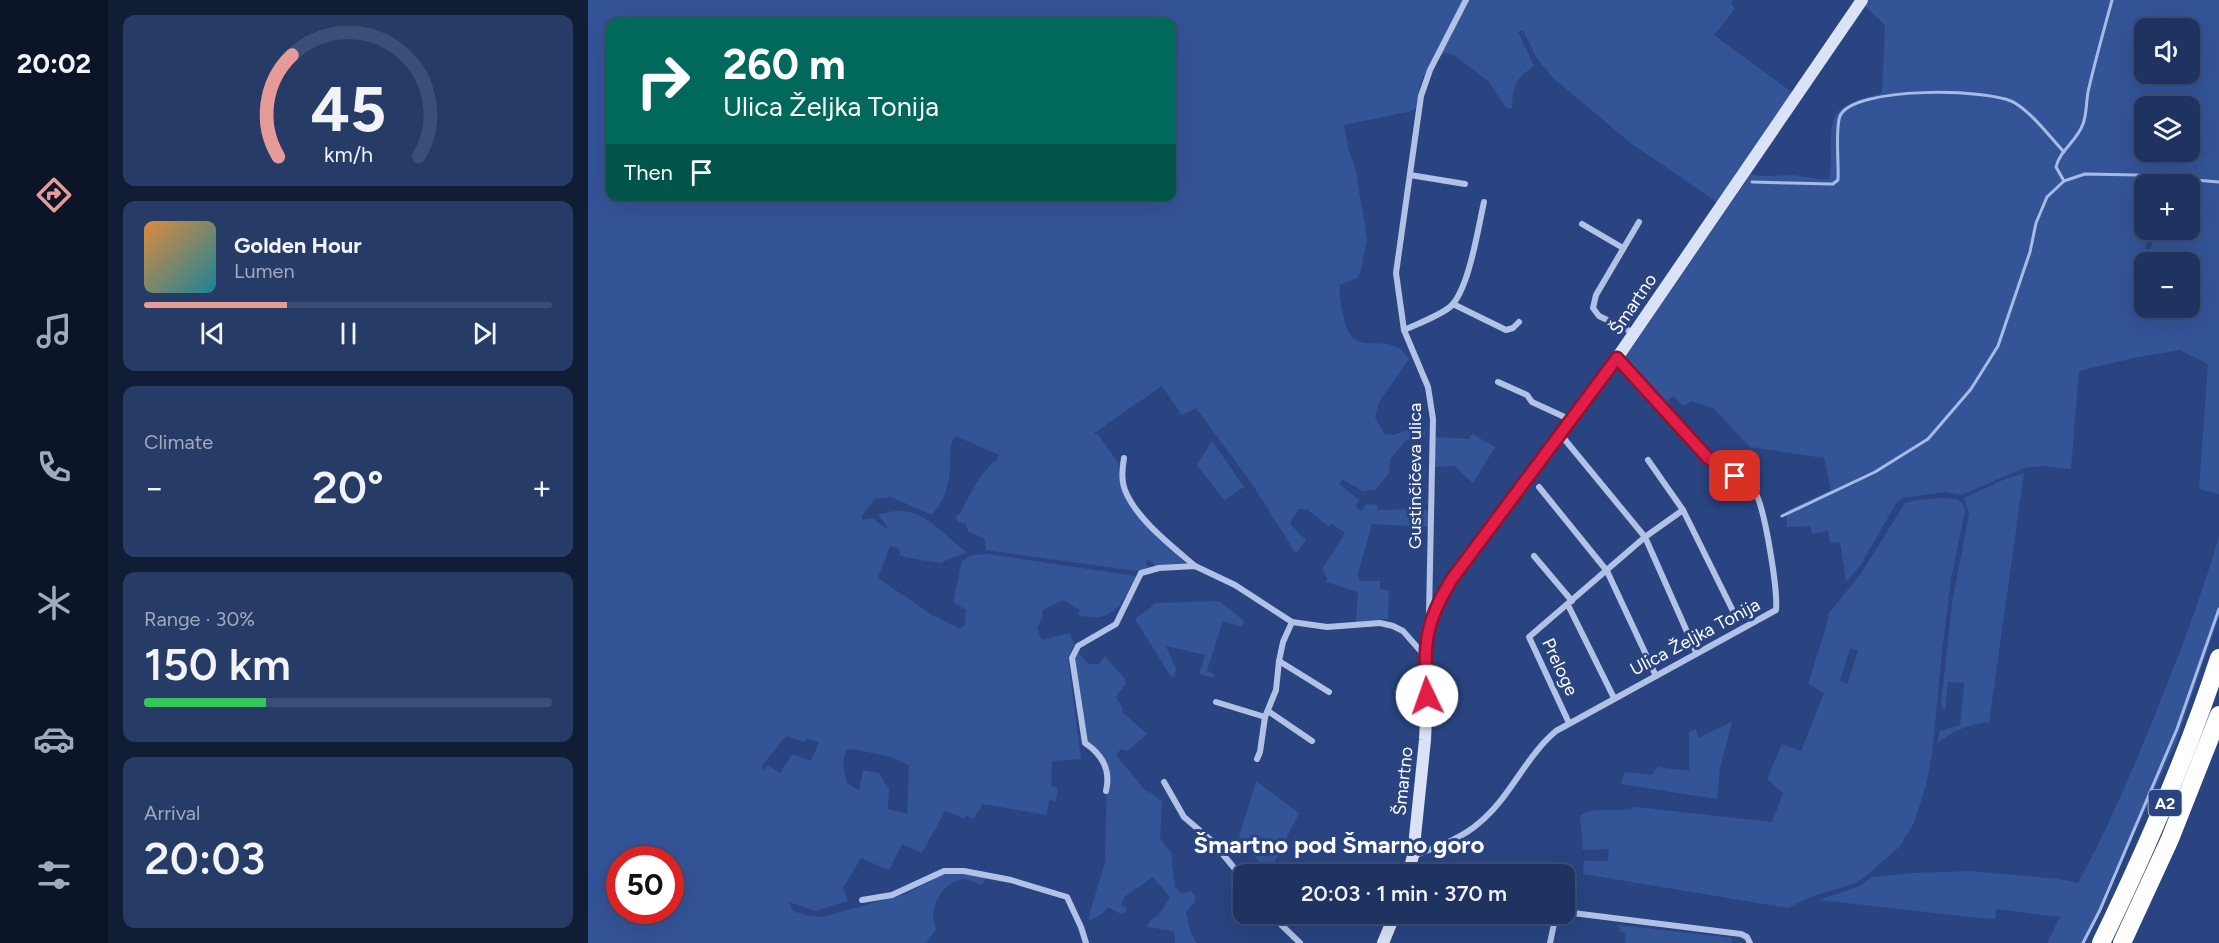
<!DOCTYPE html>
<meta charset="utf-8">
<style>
body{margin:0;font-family:Figtree,sans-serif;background:#273b67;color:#f1f3f6;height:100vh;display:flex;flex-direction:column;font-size:22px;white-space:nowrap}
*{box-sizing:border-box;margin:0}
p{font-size:20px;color:#a1aabd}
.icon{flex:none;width:33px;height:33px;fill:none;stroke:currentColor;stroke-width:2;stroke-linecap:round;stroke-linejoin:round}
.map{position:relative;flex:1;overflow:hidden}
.panel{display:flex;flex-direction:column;gap:15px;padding:15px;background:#111c35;width:480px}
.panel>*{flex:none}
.hud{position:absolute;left:18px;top:18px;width:570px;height:183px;border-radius:12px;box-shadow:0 6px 24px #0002,0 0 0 2px #3c4e76;background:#00695c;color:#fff;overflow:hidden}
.fabs{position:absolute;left:1546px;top:18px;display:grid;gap:12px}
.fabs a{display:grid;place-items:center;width:66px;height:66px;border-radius:12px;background:#1f3361;box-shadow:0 6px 24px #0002,0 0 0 2px #3c4e76;font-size:30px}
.speed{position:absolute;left:18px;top:846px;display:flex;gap:12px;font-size:30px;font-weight:700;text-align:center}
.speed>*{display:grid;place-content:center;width:78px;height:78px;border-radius:50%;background:#1f3361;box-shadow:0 6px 24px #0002,0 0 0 2px #3c4e76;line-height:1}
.speed .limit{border:9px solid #d22;background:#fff;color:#111}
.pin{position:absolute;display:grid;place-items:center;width:51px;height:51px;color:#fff;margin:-26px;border-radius:12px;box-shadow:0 3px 9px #0006}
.me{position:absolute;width:66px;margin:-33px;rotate:357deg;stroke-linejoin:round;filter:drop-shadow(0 0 4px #0008)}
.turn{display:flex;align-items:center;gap:21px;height:126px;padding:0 18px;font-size:27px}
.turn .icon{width:78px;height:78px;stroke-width:2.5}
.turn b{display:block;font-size:42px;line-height:51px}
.then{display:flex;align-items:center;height:57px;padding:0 18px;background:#0003;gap:12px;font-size:22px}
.big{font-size:45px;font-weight:600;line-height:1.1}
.panel .tile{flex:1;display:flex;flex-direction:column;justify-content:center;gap:9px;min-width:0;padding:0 21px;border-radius:12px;background:#273b67}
.panel .dial{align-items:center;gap:0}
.dial svg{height:156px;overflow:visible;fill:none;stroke:#3c4e76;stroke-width:7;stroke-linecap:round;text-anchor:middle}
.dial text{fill:#f1f3f6;stroke:none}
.song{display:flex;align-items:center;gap:18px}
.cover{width:72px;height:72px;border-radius:9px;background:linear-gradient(135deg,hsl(30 70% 55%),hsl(190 70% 35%))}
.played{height:6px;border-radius:3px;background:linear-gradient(90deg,#e69b98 35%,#3c4e76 35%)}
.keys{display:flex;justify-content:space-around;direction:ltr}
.heat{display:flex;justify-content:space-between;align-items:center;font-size:33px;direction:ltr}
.charge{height:9px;border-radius:4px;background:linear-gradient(90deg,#34c759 30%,#3c4e76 0)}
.trip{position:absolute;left:645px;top:864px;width:342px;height:60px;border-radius:12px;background:#1f3361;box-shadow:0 6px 24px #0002,0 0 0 2px #3c4e76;font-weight:600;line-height:60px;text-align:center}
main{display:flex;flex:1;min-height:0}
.tabs{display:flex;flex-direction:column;width:108px;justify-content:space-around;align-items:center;background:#0c1427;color:#a1aabd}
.tabs .icon{width:42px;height:42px}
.tabs .selected{color:#e69b98}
.tabs b{font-size:27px;color:#f1f3f6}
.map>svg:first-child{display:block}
</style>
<main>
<nav class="tabs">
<b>20:02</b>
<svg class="icon selected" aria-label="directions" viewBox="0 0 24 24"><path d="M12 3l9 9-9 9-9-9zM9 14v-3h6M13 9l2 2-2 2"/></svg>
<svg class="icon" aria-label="music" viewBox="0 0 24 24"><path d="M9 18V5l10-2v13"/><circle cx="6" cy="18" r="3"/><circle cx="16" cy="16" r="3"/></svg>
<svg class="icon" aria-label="phone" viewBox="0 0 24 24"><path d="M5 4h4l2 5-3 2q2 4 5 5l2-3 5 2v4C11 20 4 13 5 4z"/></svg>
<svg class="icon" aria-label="climate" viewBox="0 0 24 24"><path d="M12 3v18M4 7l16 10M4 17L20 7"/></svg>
<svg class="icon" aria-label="car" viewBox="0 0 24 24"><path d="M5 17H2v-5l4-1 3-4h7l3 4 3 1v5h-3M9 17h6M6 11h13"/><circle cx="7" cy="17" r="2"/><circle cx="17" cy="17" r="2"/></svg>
<svg class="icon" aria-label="filters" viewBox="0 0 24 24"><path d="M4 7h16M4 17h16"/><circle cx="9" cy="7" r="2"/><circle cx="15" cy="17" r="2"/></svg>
</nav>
<section class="panel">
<div class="tile dial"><svg viewBox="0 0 100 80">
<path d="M14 69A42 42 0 1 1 86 69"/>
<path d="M14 69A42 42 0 0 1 21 17" stroke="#e69b98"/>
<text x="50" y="56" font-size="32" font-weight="700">45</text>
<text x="50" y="72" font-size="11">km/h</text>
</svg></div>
<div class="tile">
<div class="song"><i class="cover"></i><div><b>Golden Hour</b><p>Lumen</p></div></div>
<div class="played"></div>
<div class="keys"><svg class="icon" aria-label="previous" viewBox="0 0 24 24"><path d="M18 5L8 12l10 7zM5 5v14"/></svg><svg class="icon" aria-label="pause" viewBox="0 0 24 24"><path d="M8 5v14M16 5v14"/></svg><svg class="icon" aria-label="next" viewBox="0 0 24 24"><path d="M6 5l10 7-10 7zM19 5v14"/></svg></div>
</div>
<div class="tile"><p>Climate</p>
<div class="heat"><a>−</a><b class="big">20°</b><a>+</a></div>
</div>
<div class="tile"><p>Range · 30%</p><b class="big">150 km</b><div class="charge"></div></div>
<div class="tile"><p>Arrival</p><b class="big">20:03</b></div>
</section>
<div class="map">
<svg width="1631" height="943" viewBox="0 0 1631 943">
<rect width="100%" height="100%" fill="#294481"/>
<g fill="#345498" fill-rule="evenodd">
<path d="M0,0h1145l-2,3 4,6 -21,26 79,58 -76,109 -84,-57 -80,-67 -17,-21 -13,-27 -5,2 16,34c-19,13 -21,19 -22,42h-6l-18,-27 -34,-26 -8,-2 -5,2 -11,11 -7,11 -3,8 -4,23 -4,3 -68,14 5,26 6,16 12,72 -7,34 -3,5 -17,7c-1,10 1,20 3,29 8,52 44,11 66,45l-30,43 -4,15 9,17 9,1 31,-11 1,13 -19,3 -16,20 -1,13 -14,17 -12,1 -21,-12 -3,5 20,16 -3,7 6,4 4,-7 12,1 -1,5 46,-1 5,3v15l-56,-3 -14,49 1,8h21v8l9,2 -1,28 -32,3 2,-30 -32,-10 1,-4 -5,-9 23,-36 -13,-9 -4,2 -21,-17h-8l-8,12v4l15,15 -10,14 -43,-69 -57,-77 -14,7 -20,-29 -68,47 6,4 18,26 3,23 27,40 37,37 -30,3 -6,-7 -4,3 4,5 -13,4 -150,-21 -1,-11 -17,-8 -2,-7 -8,-3 -3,-5 5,-2c6,-13 25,-49 37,-54l2,-5 -43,-19c-9,10 -5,18 -6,31 -1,18 -5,35 -19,48l-40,-18 -17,2 -12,17 1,4 9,-2 13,10 3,-1 -10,-12c44,-15 58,16 89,37l-27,11 -36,-6 -4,-2 -1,-7 -9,-2 -12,32 54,37 28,14 5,-4 1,-15 -13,-8 9,-41 9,-6 17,-1 148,22c-15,28 -21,48 -58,39l2,-5 -17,-10 -21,10 1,6 -6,12 5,12 28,-7 4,11 -6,15 13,100 -29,2 -1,25 7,2 -2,13 -7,-1 -2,15 -64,-11 -10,15 -6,-3 -4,2 -18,-7 -23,42 -20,-9 -13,26 -28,-12 -18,30 5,13 -33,10 -26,-9 4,9 16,5 13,1 84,-23 46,-25 36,3 1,4 -8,9c-5,-2 -11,-6 -18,-6 -16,1 -30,22 -30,37 1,5 2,10 3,14l-10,13h-338zM22,22h562v174h-562zM198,736l19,6 2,-3 12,3 -8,19 -19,-7 -12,19 -12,-8 -3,5 -3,-4zM267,749c22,7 32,3 54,17l-2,48 -19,-5 1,-20 -10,-16 -16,-3 -4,20 -12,-7c-3,-11 -6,-23 0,-33zM32,860h50v50h-50z"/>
<path d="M1281,0h350v494l-20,-5 9,-125 -28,-14 -47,8 -54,13 -8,98 -27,-3 -19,2 -64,27 -16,-3 -43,6 -5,4 -36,62 -15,18 -6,-40 -10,1 -2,-12 -16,3 -2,-8 -23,1 -1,-16 45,-21 -7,-32 -74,-11 -37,-39 -21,-7 -8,5 -11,-10 -8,7 -38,-41 -1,-6 125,-182c14,4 25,1 39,1 13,0 26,6 39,4 5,-18 -3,-54 9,-67 10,-10 27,-14 40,-18l2,1 2,-4 3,-66 -20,-19zM1557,28h45v46h-45zM1557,106h45v46h-45zM1557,184h45v46h-32l-8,19h-5l4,-19h-4zM1557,262h45v46h-45z"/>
<path d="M884,434l23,13 -22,36 -19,-17 -19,1 -1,-30 35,2z"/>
<path d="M624,441l32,46 -20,13 -27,-35z"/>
<path d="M1436,473l-35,250c-19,0 -37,8 -52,21l3,-13 20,-6 4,-42 -16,-1 -3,29 -4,-7 11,-100 17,-90 -5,-16 41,-19z"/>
<path d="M1355,498l13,1 6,3 3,9 -14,68 -9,73 -10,103 -6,30 -12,38 -15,24 -35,31 -10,6 -44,13 -22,11 -205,-34 1,-13h24l1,-12 -26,1 -3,-34c17,-12 38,-1 56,-9l136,15 11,-29 -16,-14 15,-35 19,7 23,-58 -16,-9 18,-57 3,-14 31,-38 45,-72 12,-3zM1262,648l8,3 -11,33 -7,-3z"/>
<path d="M1631,537v80l-44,128 -91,198h-37l13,-26 -64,-8 -1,10 -25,-2 -151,-17 41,-14 12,-9 41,-4 58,-2 89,8 18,4c29,-53 53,-109 76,-166 24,-59 47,-119 65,-180z"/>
<path d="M631,601l25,20 -2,6 -19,-6 -16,50 7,3v4l-15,-4 6,-19 -39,-9 10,23 -2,8 -4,-2 -35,-56 21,-16z"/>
<path d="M487,648h5l-1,5 9,11h11l6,-8 20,23 1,4 -10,14 6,10v5l25,22 -20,17 -6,-2 -5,6 29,35 8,4 9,8 -2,36 11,15 4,34 7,7 9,-3 5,7 -2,5 -8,9 5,22 6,9h-22l-1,-12 -27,-4 4,-8 8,-4 11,-18 -17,-20 -29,20 -3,9 5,2 1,3 -6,3 -13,-7 -6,7 -11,6 -3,-1 17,-57 2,-90 -24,-35 -10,-71z"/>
<path d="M1144,722l-12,46 -3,31 -96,-15 4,-12 27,3 6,-8 31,4v-39l7,-3 2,9z"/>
<path d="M668,781l43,32 -24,48 2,13h-8l-30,-37z"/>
<path d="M1030,925l114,13v5h-107l1,-10 -5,-1z"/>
</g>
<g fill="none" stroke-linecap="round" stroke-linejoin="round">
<g stroke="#a6bbe6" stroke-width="3">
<path d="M1476,181l-8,-14c4,-17 21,-26 27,-43 4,-11 3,-21 5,-32 7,-31 16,-62 24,-92"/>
<path d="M1164,182l81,2 5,-4c1,-15 -3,-52 2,-64 13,-30 150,-28 175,-13 19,12 34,33 49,49"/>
<path d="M1194,516l93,-44 53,-33 43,-50 27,-43 32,-94 6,-29 11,-26 17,-16 21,-7 52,1 82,7"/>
<path d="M1495,943l17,-33 77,-181 42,-120"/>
</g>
<g stroke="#b1c2e6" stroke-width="6">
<path d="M822,175l55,9"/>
<path d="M994,224l41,24"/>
<path d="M865,304l53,26 7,-2 6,-6"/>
<path d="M816,330c15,-7 33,-13 46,-23 19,-17 28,-79 34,-105"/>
<path d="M1046,333l-35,-17 -6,-8 3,-13 43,-73"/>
<path d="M910,382l29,13 5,7 39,18"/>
<path d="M973,435l84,102 -116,100 40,86"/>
<path d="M536,458c-2,11 -3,22 1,32 11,29 48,57 70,76"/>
<path d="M1060,460l35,50"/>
<path d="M951,487l68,84 49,105"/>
<path d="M946,556l38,45"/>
<path d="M980,605l46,93"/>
<path d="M841,615l4,-196 -5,-32 -24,-57 -8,-57 25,-177 9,-26 36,-70"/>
<path d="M1108,652l-51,-115 38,-27 51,103"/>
<path d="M691,661l50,31"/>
<path d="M628,702l49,15"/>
<path d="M680,711l44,30"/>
<path d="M669,759l3,-7 5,-35 11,-27 3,-29 4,-19 9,-20"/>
<path d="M576,782l20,35 28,24 32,39"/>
<path d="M518,791c5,-21 -3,-36 -21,-48l-13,-85 6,-12 38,-22 25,-51 18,-5 36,-2 40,19 57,37 35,5 53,-4 13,3 10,5 22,25"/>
<path d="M825,856c23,-9 48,-17 66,-33 31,-25 46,-66 77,-92l220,-121c2,-19 -11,-102 -21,-118 -10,-16 -34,-22 -48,-35 -32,-30 -59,-67 -90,-99"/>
<path d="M274,900l30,-5 52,-24h20l47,9 56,17 14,30 5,16"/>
<path d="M682,914l30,29"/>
<path d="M962,943l4,-19 6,-9 13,-2 168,21 6,3 3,6"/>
</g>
<g stroke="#dae3f6" stroke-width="12">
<path d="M820,874l5,-18 12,-116 2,-44 -2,-39 3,-29 9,-24 15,-25 165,-221 245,-358"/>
<path d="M795,943l12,-29"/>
</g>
<g stroke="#fff" stroke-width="18">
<path d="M1513,943c45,-93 86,-187 118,-285"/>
<path d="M1534,943l48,-104 49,-124"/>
</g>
</g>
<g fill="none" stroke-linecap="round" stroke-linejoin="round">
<defs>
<path id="route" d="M839,696c-3,-52 -3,-72 25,-117l165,-221 91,100 27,18"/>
</defs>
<use href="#route" stroke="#92132f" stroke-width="15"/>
<use href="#route" stroke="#e11d48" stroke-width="10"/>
</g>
<g text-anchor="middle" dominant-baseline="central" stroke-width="6" stroke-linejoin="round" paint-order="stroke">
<rect fill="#294481" stroke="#bfc7d9" stroke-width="1.5" x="1560.5" y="790" width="33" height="26" rx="4.5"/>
<g font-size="16" font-weight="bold" fill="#fff">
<text x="1577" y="803">A2</text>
</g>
<g font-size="18" fill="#fff" stroke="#294481">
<text transform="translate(1045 304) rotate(-56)">Šmartno</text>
<text transform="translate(827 476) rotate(-90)">Gustinčičeva ulica</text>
<text transform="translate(1107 637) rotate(-28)">Ulica Željka Tonija</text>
<text transform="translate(972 667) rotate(65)">Preloge</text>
<text transform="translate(815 781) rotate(-84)">Šmartno</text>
</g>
<g font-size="24" font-weight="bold" fill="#fff" stroke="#294481">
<text x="751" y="844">Šmartno pod Šmarno goro</text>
</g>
</g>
</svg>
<div class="fabs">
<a><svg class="icon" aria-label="sound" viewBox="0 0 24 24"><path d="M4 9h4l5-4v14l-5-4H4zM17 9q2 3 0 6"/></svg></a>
<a><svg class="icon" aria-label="layers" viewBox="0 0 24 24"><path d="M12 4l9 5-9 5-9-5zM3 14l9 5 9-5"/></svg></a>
<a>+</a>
<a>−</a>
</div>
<div class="speed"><div class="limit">50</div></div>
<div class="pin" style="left:1147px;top:476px;background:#d93025"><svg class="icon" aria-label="arrive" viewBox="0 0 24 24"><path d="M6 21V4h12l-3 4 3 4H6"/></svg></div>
<svg class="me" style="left:839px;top:696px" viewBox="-20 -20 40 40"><circle r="19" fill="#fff"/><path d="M0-13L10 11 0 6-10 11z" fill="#e11d48"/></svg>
<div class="trip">20:03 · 1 min · 370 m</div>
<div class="hud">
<div class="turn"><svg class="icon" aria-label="right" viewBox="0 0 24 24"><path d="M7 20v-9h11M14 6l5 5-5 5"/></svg><div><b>260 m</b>Ulica Željka Tonija</div></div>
<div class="then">Then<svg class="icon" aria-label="arrive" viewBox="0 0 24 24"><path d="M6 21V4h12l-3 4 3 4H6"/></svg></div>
</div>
</div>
</main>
